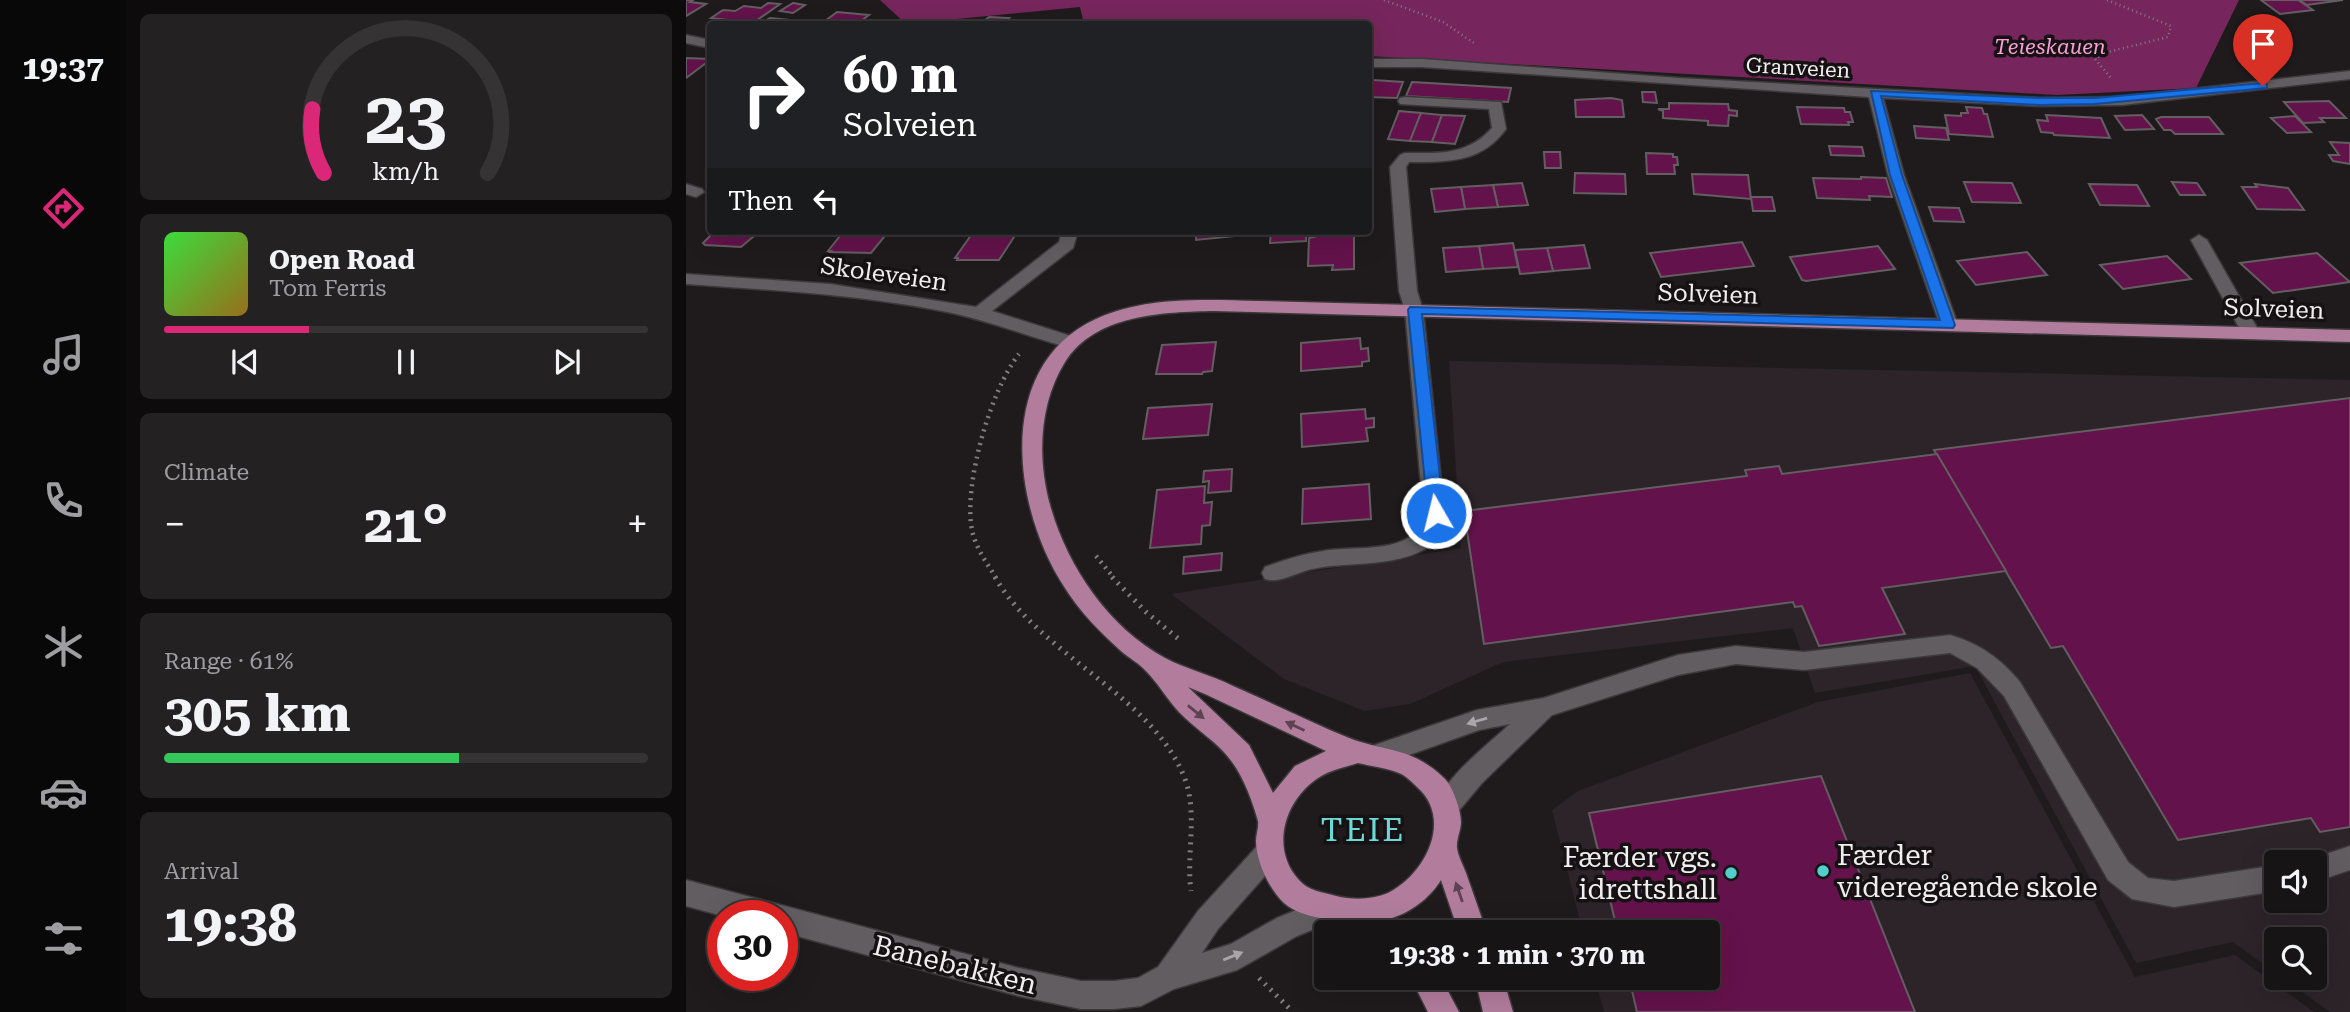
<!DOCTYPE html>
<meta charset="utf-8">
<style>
body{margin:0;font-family:"Roboto Serif",serif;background:#242123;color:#f1f3f6;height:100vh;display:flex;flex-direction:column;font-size:26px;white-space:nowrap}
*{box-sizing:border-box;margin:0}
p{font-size:23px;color:#9e9ea1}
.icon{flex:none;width:38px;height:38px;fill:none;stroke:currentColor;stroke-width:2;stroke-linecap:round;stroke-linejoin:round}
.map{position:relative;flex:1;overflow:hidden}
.sheet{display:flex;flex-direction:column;gap:14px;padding:14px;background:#0d0b0c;width:560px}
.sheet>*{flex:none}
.top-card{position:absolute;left:21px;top:21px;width:665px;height:214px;border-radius:7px;box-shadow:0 7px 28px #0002,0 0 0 2px #363335;background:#202124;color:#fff;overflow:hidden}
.buttons{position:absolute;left:1578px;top:850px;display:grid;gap:14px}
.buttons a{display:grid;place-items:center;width:63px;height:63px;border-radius:7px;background:#171416;box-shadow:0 7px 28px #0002,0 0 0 2px #363335;font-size:35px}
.speed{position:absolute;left:21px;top:900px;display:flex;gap:14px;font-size:35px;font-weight:700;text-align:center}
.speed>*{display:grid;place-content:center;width:91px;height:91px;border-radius:50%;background:#171416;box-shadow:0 7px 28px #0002,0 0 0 2px #363335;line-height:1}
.speed .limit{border:10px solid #d22;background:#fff;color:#111}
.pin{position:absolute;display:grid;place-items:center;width:60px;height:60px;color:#fff;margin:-72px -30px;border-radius:50% 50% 50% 0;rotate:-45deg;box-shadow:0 0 7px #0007}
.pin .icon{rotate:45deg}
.me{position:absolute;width:77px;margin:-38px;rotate:352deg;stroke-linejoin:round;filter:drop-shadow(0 0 5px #0008)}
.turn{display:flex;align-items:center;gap:24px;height:147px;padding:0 21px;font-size:32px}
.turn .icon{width:91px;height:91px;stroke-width:2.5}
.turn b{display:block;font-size:49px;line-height:60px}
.then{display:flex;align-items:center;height:66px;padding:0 21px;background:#0003;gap:14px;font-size:26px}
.big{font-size:52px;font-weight:700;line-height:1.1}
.sheet .tile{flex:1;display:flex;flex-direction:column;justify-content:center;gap:10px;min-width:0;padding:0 24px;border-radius:10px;background:#242123}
.sheet .dial{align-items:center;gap:0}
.dial svg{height:182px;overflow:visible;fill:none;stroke:#363335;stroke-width:7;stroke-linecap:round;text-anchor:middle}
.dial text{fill:#f1f3f6;stroke:none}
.song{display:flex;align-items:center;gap:21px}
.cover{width:84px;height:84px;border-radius:10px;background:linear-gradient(135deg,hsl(120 70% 55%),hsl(40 70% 35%))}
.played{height:7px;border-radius:4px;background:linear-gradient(90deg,#db2777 30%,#363335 30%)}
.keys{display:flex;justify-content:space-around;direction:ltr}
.heat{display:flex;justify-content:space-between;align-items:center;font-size:38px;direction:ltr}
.charge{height:10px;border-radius:5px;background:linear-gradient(90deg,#34c759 61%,#363335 0)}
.trip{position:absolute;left:628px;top:920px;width:406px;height:70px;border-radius:7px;background:#171416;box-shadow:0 7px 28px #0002,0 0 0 2px #363335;font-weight:700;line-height:70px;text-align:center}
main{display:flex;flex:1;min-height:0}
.tab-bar{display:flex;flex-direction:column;width:126px;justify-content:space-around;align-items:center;background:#090809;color:#9e9ea1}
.tab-bar .icon{width:49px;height:49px}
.tab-bar .active{color:#db2777}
.tab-bar b{font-size:32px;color:#f1f3f6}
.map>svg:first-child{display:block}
</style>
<main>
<nav class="tab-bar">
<b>19:37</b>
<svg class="icon active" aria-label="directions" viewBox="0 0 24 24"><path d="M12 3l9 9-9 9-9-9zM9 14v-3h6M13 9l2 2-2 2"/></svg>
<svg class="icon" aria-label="music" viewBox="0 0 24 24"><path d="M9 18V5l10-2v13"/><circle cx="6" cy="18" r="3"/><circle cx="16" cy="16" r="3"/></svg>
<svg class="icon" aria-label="phone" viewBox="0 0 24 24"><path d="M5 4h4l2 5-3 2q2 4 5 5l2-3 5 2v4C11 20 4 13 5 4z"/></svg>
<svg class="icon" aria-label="climate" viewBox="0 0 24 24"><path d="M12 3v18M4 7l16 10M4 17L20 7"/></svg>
<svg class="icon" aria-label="car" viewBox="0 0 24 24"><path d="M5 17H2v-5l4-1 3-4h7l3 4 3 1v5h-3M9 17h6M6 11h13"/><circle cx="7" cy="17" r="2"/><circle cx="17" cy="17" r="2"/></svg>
<svg class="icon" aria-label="filters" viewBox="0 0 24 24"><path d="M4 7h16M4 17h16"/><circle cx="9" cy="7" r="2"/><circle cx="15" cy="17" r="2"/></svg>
</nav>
<section class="sheet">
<div class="tile dial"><svg viewBox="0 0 100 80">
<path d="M14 69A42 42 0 1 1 86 69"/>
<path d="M14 69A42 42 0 0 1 9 41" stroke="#db2777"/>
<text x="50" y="56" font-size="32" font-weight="700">23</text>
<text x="50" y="72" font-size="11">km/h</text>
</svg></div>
<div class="tile">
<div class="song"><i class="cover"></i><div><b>Open Road</b><p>Tom Ferris</p></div></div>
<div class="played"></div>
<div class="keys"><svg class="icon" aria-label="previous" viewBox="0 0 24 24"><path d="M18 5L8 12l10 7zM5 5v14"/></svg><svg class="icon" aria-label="pause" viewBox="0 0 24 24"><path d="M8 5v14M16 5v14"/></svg><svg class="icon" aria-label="next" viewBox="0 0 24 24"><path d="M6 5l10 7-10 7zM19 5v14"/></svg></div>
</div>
<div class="tile"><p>Climate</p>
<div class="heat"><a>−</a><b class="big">21°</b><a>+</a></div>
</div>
<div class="tile"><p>Range · 61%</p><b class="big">305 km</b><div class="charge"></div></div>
<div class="tile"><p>Arrival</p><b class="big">19:38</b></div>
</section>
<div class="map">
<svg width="1664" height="1012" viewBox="0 0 1664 1012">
<rect width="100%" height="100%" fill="#1f1b1d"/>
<g fill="#2d2429" fill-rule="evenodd">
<path d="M763,361l901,19v632h-20l-47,-34h32v-38h-38v34l-44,-32 -97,21 -161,-297 -160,27 -22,-65 -290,34 -93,42 -45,7 -81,-32 -113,-85 290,-46zM1591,863h38v38h-38z"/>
<path d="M1284,673l165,304 100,-22 79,57h-710l-9,-34h113v-45h-125l-31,-123 26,-19 240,-89z"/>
</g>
<path fill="#76265c" d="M194,0h1359l-43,88 -139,7 -688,-39 -1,-32h-284l-4,-17 -174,17z"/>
<g fill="#64124b" stroke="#635e61" stroke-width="2">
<path d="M0,0h7l-3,2 16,2 -20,12z"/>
<path d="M1575,0h37l15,10 -33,4z"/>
<path d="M1613,0h44l-36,5z"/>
<path d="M82,3l12,1 -27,19 -42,-5 12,-8 12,1 9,-5 17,2z"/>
<path d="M107,3l12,2 -12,8 -13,-2z"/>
<path d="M151,12l32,3 -12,9h-36z"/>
<path d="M303,17l20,1 -7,6h-22z"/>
<path d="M84,18l20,2 -7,4h-24z"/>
<path d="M0,58l24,1v1l-24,18z"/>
<path d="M687,80l30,2 -6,16 -29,-1z"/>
<path d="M726,82l99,6 -3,14 -102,-6z"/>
<path d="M956,92h13l2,11 -14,-1z"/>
<path d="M925,98l11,2 2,17h-48l-1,-17z"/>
<path d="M1643,101l17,17h-26l4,4 -21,1 -19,-21z"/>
<path d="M983,103l59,1 1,6 8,1v5l-8,-1 -1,11 -20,-1v-4l-45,-3v-7l-5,-2h11z"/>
<path d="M1111,107l47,1 1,4h5l3,10h-5l1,3 -48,-1z"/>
<path d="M1280,107l16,1 2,6h3l6,23 -44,-3 -4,-19 16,1v-3h7z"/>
<path d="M713,111l22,2 -11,28 -22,-2z"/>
<path d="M735,113l21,2 -10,27 -22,-1z"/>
<path d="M756,115l23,1 -10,28 -23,-2z"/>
<path d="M1360,115l55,3 9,20 -56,-3 -1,-2 -12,-1 -4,-12 11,1z"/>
<path d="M1456,115l12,14 -29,1 -10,-14z"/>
<path d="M1609,116l16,16 -24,1 -16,-15z"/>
<path d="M1475,117h48l14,17h-48l-4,-4h-7l-8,-11z"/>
<path d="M1228,126l32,2 3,12 -33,-2z"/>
<path d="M1644,142l20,1v21l-17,-3 -4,-6h10z"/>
<path d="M1143,146l33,1 2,9 -33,-1z"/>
<path d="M858,152h16l1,16h-16z"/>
<path d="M960,153l27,1v3h4l1,8h-4l1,9h-28z"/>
<path d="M889,173l50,1 1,20 -52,-1z"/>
<path d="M1006,174l56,1 3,24 -57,-5z"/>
<path d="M1175,177l25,1 6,19 -23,-1 1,4 -53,-2 -4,-20 48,1z"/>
<path d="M1278,182l48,1 9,20 -49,-1z"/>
<path d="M1486,182l25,1 8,12h-25z"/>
<path d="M836,183l6,22 -30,2 -5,-22z"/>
<path d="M1403,184l48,1 12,21 -49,-1z"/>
<path d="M1569,184l33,4 16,22 -47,-1 -15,-22h15z"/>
<path d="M807,185l5,22 -33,2 -4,-22z"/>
<path d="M775,187l4,22 -30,3 -4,-23z"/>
<path d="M1065,197h21l3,14h-22z"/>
<path d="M1243,207l30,1 5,14 -30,-1z"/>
<path d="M29,231h45l-19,16 -36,-2 -2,-2z"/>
<path d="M158,231h45l-18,22 -41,-1 1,-1h-3z"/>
<path d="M288,231h44l-19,29h-42l1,-2h-3z"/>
<path d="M510,231h58v3l-58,6z"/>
<path d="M585,231h35v10l-36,2z"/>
<path d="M636,235l32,1v33l-22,1 1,-5 -25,1 1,-28z"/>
<path d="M1056,242l12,24 -93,11 -11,-24z"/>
<path d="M827,243l5,24 -35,2 -4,-23z"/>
<path d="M898,245l6,23 -37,3 -6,-23z"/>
<path d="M793,246l4,23 -37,3 -3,-24z"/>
<path d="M1192,246l17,23 -89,12 -4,-1 -12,-23z"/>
<path d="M861,248l6,23 -33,3 -5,-24z"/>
<path d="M1341,252l20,23 -71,10 -19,-24z"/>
<path d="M1631,253l33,29 -77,11 -33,-30z"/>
<path d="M1481,256l24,23 -68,10 -23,-24z"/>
<path d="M674,338l1,11 7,-1 1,13 -7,1v4l-61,5v-28z"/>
<path d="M530,342l-4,29 -9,1 -1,2h-46l6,-29z"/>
<path d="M1664,398v429l-30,5 -9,-14 -133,22 -115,-194 -12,2 -117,-198z"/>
<path d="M526,404l-4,31 -65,4 5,-31z"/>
<path d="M679,409l1,10 8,-1v9l-8,1 2,13 -66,6 -1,-33z"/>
<path d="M1251,454l69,117 -124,17 23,46 -86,12 -17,-40 -7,1 -2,-5 -309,42 -20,-133 283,-35 -2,-6 34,-4 3,8z"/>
<path d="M546,469l-1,22 -23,2 1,-12 -6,1 1,-11z"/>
<path d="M683,484l2,35 -69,5 1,-35z"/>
<path d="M519,486l-1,17 8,-1 -2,23 -8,1 -1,18 -51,4 7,-58z"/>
<path d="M536,553l-1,17 -38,4 1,-17z"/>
<path d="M1135,776l94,236h-278l-8,-34h79v-45h-90l-29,-120z"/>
</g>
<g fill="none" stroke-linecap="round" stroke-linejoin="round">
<defs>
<g id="minor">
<path d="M0,35l24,5v8l-24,-5z"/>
<path d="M682,59h54l257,19 360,20 83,-1 228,-26v8l-228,26 -83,1 -156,-8 21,77 54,150 -9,6 -9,-6 -52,-150 -19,-78 -447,-30h-54z"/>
<path d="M719,97l96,5 5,27c-25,34 -58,33 -97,33l-3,5 11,124 6,19 22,208c-3,12 -9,24 -20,31 -34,19 -76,12 -113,20 -15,3 -32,15 -47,10l-3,-6 3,-6c19,-7 38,-13 58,-16 31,-6 89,5 101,-33l-19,-208 -6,-19 -9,-124 10,-12 5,-2c34,0 62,3 87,-25l-3,-19 -89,-5 -2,-3 2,-3z"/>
<path d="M0,184l16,5 2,3 -8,5 -10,-3z"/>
<path d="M376,231h16l-5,17 -81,63 85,27 3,4 -3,4 -6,2c-45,-12 -88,-30 -134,-38 -83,-16 -167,-20 -251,-26v-10l144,10 146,23 83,-65z"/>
<path d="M1513,235l8,5 53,93 -3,4 -6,2 -9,-6 -51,-93z"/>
<path d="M1264,635c30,9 50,23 70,47l108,180 20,16 26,3 103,-16v26l-103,16 -42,-8 -24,-19 -104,-184 -27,-28 -27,-15 -146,17 -68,-6 -58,11 -126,40 -70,68 -26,31 -9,4 -9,-4 -4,-8c15,-32 50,-58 76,-82l-31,6 -98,35 -9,-3 -4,-8 4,-8 105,-36 67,-12 134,-43 58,-9 68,6z"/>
<path d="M584,839l9,3 4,9 -4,9 -61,69 -16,24 29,-9 46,-26 49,-20 10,4 4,9 -4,9 -39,16 -60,34 -63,19 -33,17 -27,3h-33l-62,-13 -237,-64v-17l-59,1 -37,-10v-26l333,88 62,13h33l24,-3 20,-11 40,-56 63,-69z"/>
<path d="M1664,846v24l-35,12v-19l-10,-2z"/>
</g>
<g id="major">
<path d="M572,301l1092,29v12l-1136,-31c-50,1 -119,3 -149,51 -26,42 -28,96 -15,143 17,61 58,122 115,153 21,11 46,17 68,28 39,17 77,36 116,52 40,15 61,8 95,40 9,8 17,33 17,44 0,8 -5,18 -4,26 1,8 6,17 9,25 7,20 14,40 21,60h-28l-18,-53c-11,18 -31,33 -52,39l6,5 4,9c-10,0 -27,3 -37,-1 -3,-1 -5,-4 -8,-6 -23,-9 -50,-6 -70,-23 -15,-14 -28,-42 -28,-62 0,-7 3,-14 2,-20 -6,-21 -15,-46 -29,-63 -14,-18 -34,-29 -50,-46 -12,-13 -21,-29 -33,-41 -7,-8 -17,-13 -25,-20 -21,-19 -41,-39 -56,-63 -52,-78 -72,-222 31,-269 51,-23 108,-19 162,-18zM502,687l17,7 121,57 -31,15 -22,27 -24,-48zM672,763c13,3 29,5 41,10 6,2 12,8 17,13 38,32 10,88 -28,107 -16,7 -36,7 -52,3 -15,-4 -28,-5 -38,-17 -28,-32 -13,-79 20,-101 12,-8 27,-11 40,-15z"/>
<path d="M725,978h30l18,34h-31z"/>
<path d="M789,978h28l10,34h-30z"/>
</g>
</defs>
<use href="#minor" stroke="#3c393a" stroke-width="3"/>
<use href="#major" stroke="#3c393a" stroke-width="3"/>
<g stroke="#807d7f" stroke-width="2.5" stroke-dasharray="1 3.5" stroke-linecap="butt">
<path d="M698,0l59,22 31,21"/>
<path d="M1421,0l64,26 -3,11 -64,16 -9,6 16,19"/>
</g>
<g stroke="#807d7f" stroke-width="4.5" stroke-dasharray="2 5" stroke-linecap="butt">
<path d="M410,556l18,22"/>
<path d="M310,578c-9,-15 -21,-31 -24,-48 -9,-45 19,-141 47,-176"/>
</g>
<g stroke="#807d7f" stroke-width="5" stroke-dasharray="2 6" stroke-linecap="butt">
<path d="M309,577c44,78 158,118 190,202 13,35 1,76 6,112"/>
<path d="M426,577l34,35 35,29"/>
<path d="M573,978l34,34"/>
<path d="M838,982l23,-4"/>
</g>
<use href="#minor" fill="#625d60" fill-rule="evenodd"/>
<use href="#major" fill="#b27d9d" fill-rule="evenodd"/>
</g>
<defs><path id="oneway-solid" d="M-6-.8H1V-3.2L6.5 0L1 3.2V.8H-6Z" transform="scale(1.75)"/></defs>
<g fill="#5c4252">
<use href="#oneway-solid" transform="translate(510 712) rotate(39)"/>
<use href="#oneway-solid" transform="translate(609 726) rotate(-155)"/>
<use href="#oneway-solid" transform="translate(773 892) rotate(-109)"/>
</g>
<g fill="#aaa6a8">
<use href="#oneway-solid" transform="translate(791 721) rotate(164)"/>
<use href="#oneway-solid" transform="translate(547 956) rotate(-22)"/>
</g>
<path fill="#1a73e8" stroke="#114b97" stroke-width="2" d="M1577,83l4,1v4l-172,16 -56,1 -158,-9 21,79 53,150 -2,3 -531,-14 22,199 -8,6 -8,-6 -20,-203 2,-3 530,13 -50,-145 -19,-84 168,7h56z"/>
<g fill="#53cdcb" stroke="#161214" stroke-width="2.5">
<circle cx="1137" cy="871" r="7"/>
<circle cx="1045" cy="873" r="7"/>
</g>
<g text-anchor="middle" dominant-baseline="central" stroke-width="7" stroke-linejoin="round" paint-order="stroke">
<g font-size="21" font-style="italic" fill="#fa9fd6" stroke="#161214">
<text x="1364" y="47">Teieskauen</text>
</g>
<g font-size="21" fill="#f1eef0" stroke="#161214">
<text transform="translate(1112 68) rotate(3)">Granveien</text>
</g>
<g font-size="24" fill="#f1eef0" stroke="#161214">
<text transform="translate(198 274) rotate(8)">Skoleveien</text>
<text transform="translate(1022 294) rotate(2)">Solveien</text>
<text transform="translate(1588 309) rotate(2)">Solveien</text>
</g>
<g font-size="28" fill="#f1eef0" stroke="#161214" text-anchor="start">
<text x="1151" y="855">Færder<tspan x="1151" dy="32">videregående skole</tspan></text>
<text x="1031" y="857" text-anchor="end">Færder vgs.<tspan x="1031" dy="32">idrettshall</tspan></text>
</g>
<g font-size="28" fill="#f1eef0" stroke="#161214">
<text transform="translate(269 965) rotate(14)">Banebakken</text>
</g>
<g font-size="33" letter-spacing="2" fill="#6dd9d7" stroke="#161214">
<text x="677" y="829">TEIE</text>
</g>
</g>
</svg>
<div class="buttons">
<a><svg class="icon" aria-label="sound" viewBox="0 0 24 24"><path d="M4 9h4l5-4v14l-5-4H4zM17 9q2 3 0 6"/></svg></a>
<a><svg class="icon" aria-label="search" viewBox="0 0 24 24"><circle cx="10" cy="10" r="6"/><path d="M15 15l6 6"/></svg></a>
</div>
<div class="speed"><div class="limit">30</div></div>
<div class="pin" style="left:1577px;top:86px;background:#d93025"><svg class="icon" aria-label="arrive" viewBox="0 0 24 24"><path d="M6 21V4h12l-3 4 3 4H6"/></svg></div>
<svg class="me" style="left:750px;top:513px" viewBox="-20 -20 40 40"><circle r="17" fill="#1a73e8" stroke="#fff" stroke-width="3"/><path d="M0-11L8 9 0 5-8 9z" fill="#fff"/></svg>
<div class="trip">19:38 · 1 min · 370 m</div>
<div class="top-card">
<div class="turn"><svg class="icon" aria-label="right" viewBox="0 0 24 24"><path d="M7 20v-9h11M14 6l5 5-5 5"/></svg><div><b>60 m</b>Solveien</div></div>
<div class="then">Then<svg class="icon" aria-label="left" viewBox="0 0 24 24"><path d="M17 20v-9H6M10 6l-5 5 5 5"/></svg></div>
</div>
</div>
</main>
